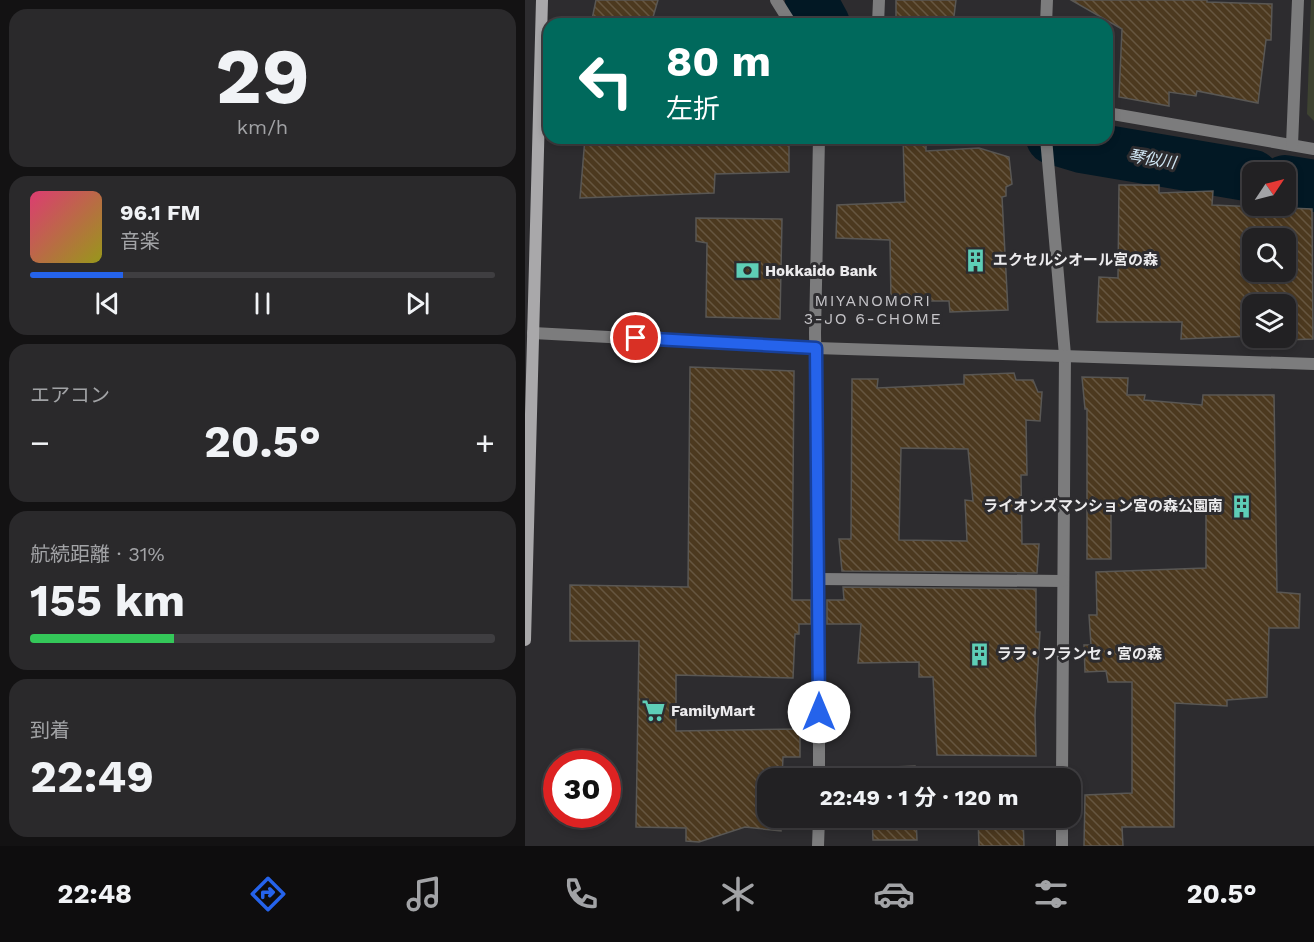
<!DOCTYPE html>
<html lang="ja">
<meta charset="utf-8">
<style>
body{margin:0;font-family:"Work Sans","Noto Sans JP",sans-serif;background:#2a292b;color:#f1f3f6;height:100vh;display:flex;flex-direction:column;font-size:22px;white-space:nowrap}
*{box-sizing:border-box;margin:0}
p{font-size:20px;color:#a2a3a6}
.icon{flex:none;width:33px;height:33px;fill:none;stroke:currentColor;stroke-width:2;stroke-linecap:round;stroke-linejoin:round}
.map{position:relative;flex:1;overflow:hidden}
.sheet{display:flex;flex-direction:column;gap:9px;padding:9px;background:#131213;width:525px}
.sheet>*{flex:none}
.guide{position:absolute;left:18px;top:18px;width:570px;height:126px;border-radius:18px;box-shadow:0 3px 9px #0003,0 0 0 2px #3f3e41;background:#00695c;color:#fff;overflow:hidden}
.needle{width:39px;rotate:55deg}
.fabs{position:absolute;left:717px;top:162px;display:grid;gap:12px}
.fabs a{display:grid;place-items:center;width:54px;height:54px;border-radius:12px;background:#222123;box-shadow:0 3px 9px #0003,0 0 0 2px #3f3e41;font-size:30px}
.speed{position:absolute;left:18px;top:750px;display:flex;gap:12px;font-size:30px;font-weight:700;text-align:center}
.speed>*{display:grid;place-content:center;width:78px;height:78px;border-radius:50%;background:#222123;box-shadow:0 3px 9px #0003,0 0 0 2px #3f3e41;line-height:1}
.speed .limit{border:9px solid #d22;background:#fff;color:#111}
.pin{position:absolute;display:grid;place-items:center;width:51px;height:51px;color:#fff;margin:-26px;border:3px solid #fff;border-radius:50%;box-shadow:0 2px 6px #0007}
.me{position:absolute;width:66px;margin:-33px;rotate:0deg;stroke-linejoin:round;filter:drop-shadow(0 0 4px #0008)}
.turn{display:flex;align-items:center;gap:21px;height:126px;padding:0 24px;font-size:27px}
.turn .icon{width:78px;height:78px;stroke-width:2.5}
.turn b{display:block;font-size:42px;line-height:51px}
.big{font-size:45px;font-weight:700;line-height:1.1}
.sheet .widget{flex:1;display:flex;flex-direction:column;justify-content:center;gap:9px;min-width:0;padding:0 21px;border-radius:18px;background:#2a292b}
.sheet .dial{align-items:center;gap:0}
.dial b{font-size:78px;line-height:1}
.song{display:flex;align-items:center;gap:18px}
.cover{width:72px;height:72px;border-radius:9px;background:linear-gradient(135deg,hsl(340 70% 55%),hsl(60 70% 35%))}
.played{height:6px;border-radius:3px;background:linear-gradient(90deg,#2563eb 20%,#3f3e41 20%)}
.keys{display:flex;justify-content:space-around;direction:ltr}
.heat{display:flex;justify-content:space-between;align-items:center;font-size:33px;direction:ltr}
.charge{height:9px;border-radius:4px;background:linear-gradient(90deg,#34c759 31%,#3f3e41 0)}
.trip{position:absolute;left:232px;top:768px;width:324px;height:60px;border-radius:18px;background:#222123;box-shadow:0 3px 9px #0003,0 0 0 2px #3f3e41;font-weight:700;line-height:60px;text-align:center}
.tabs{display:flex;height:96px;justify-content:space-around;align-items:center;background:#0e0d0e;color:#a2a3a6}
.tabs .icon{width:42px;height:42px}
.tabs .selected{color:#2563eb}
.tabs b{font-size:27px;color:#f1f3f6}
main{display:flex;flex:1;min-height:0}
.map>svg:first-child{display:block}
</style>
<main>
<section class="sheet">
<div class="widget dial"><b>29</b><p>km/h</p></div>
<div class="widget">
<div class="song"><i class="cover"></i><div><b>96.1 FM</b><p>音楽</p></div></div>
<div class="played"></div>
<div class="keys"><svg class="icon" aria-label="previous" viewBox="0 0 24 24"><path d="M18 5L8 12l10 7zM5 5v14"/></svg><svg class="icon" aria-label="pause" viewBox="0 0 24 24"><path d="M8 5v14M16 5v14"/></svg><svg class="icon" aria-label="next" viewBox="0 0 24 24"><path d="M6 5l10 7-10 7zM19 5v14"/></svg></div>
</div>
<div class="widget"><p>エアコン</p>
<div class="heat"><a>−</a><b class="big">20.5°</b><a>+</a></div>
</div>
<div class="widget"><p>航続距離 · 31%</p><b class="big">155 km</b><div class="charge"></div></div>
<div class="widget"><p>到着</p><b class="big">22:49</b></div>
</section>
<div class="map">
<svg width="789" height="846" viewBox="0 0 789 846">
<defs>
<pattern id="building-back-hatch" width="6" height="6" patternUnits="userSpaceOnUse" patternTransform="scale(1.5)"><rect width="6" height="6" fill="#4c391f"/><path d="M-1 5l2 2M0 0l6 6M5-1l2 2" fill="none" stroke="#665640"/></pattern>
</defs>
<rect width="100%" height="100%" fill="#2d2c2f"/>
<path fill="#3e4331" d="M786,0h3v121l-7,-7z"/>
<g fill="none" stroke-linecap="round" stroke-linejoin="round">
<g stroke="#021824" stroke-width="52">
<path d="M286,0l13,24"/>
<path d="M527,138l30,9 171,29"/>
<path d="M760,181l29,5"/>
</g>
</g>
<g fill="url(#building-back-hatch)" stroke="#595754" stroke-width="1.5" fill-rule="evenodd">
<path d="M71,0h62l-7,24h-60z"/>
<path d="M371,0h60l-3,24h-57z"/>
<path d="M546,0h136v2l65,2 -1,36h-5l-8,63 -61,-12 -1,5 -27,-4v14l-50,-9 3,-68z"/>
<path d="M60,138h204v34l-74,2 -1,19 -134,5z"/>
<path d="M378,138h23v13l53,-3 30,9 3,27 -6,3v9l-4,1 6,113 -58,2 -1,-11h-58l-1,-61 -54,-2 1,-33 68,-3z"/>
<path d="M594,185h40v8l54,-2 -1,14 100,4 1,130 -28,1v-36h-32v32l-72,3 1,-17h-85l2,-45 19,1zM728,238h32v34h-32z"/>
<path d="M171,218l86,1 -2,100 -74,-2 1,-74 -11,-2z"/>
<path d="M165,367l104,4 -2,229h19v24h-12v10h-4l-2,44 -117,-3v56l124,-2v28h-17l-1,21h-14v40h13v13l-36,-4 -46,15 -13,-1v-13l-50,-1 3,-186h-69v-56l118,2z"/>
<path d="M489,373l2,7h17l5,12h4l-2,29 -14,-1 1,55h-6l1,69h17l-2,29 -195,-2 -3,-32h12l1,-160h26l-1,9 87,-4v-9zM376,448l67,1 5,52 -8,-1 2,41 -68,-1z"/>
<path d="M557,377l46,1 -1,17h18l-1,5 58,5 1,-10h71l3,197 23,2 -1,34h-30l-2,69 -40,3v6l-52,-3 -1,124h-52l1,19h-39l1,-51 47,-2v-111h-24l-2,-11 -21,1 -1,-27h7l-2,-30h8l-1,-43 110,-4v-59l-95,1v49h-24v-150h-2z"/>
<path d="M318,587l193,2v43h4l-5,83 1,41 -99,-1 -4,-78h-14v-15l-61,1 3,-39h-34v-24h17z"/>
<path d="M390,766v12h-44l-1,-10z"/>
<path d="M347,818h44l1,22h-44z"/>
<path d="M453,818h45l1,28h-45z"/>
</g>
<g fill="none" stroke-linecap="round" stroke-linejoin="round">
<g stroke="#7c7c7d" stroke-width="12">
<path d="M251,0l15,24"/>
<path d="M353,24l1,-24"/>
<path d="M521,24l1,-24"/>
<path d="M582,113l207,36"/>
<path d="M521,138l19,217 -3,423"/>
<path d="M767,145l6,-145"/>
<path d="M8,333l283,15 498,16"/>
<path d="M294,579l244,2"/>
<path d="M294,778v-199l-4,-246 4,-195"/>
<path d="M293,846l1,-28"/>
<path d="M537,846v-28"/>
</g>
<path stroke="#a9a8aa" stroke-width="12" d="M0,640l17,-640"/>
</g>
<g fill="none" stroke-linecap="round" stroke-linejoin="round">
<defs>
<path id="route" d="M111,338l180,10 3,364"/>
</defs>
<use href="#route" stroke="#184099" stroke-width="15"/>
<use href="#route" stroke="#2563eb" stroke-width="10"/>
</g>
<defs>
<symbol id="building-bare" viewBox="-9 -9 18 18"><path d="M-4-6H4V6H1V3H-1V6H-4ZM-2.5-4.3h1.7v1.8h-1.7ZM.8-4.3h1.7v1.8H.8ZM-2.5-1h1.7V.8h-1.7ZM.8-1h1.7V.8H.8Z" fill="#5eceb7" stroke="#2d2c2f" stroke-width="2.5" paint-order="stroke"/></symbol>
<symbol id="bank-bare" viewBox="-9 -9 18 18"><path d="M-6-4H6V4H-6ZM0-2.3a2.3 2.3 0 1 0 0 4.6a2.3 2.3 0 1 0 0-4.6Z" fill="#5eceb7" stroke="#2d2c2f" stroke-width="2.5" paint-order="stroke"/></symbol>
<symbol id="supermarket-bare" viewBox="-9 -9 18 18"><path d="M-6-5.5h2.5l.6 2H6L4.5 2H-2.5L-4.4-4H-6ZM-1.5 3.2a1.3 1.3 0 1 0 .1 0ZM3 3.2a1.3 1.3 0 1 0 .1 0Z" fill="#5eceb7" stroke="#2d2c2f" stroke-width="2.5" paint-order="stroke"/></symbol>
</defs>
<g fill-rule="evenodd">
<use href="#building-bare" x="434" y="244" width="33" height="33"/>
<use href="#bank-bare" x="206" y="254" width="33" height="33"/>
<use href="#building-bare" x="700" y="490" width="33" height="33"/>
<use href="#building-bare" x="438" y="638" width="33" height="33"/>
<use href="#supermarket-bare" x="112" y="694" width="33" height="33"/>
</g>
<g text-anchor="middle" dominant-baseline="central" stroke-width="6" stroke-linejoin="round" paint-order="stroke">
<g font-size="15" font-weight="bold" fill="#ecebed" stroke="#2d2c2f" text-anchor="start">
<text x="468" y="260">エクセルシオール宮の森</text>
<text x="240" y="271">Hokkaido Bank</text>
<text x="698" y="506" text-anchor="end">ライオンズマンション宮の森公園南</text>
<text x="472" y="654">ララ・フランセ・宮の森</text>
<text x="146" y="711">FamilyMart</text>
</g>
<g font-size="16" font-style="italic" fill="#d1e8f6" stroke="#2d2c2f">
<text transform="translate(627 159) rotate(9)">琴似川</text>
</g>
<g font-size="16" letter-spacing="1.5" fill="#c6c5c9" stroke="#2d2c2f">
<text x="348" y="300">MIYANOMORI<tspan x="348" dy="18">3-JO 6-CHOME</tspan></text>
</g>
</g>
</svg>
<div class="fabs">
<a><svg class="needle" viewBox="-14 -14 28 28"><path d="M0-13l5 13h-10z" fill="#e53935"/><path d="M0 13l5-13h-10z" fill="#a2a3a6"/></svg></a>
<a><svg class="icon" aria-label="search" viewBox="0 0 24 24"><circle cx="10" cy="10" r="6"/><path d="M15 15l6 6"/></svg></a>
<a><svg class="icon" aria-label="layers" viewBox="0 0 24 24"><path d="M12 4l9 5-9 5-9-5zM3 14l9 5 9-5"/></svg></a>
</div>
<div class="speed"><div class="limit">30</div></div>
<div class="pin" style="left:111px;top:338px;background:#d93025"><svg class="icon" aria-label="arrive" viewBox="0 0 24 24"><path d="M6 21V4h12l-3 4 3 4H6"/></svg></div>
<svg class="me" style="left:294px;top:712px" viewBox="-20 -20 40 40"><circle r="19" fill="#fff"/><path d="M0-13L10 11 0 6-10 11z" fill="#2563eb"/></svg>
<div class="trip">22:49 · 1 分 · 120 m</div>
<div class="guide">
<div class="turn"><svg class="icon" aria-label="left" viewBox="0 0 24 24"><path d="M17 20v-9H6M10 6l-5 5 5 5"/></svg><div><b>80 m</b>左折</div></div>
</div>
</div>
</main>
<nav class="tabs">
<b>22:48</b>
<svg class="icon selected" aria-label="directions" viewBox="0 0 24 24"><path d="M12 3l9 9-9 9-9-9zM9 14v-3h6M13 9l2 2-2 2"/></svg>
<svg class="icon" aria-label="music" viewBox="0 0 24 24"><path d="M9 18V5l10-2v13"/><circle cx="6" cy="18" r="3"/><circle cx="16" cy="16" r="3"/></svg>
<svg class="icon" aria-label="phone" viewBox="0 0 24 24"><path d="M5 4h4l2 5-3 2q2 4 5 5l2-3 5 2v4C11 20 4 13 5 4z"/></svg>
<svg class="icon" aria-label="climate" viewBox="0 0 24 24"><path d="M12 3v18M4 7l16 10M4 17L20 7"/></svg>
<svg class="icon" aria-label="car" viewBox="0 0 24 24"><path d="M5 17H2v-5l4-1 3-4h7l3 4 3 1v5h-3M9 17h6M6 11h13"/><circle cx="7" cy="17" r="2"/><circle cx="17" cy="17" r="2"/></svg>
<svg class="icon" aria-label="filters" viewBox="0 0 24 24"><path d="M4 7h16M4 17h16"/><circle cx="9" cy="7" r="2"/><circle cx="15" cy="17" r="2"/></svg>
<b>20.5°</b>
</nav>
